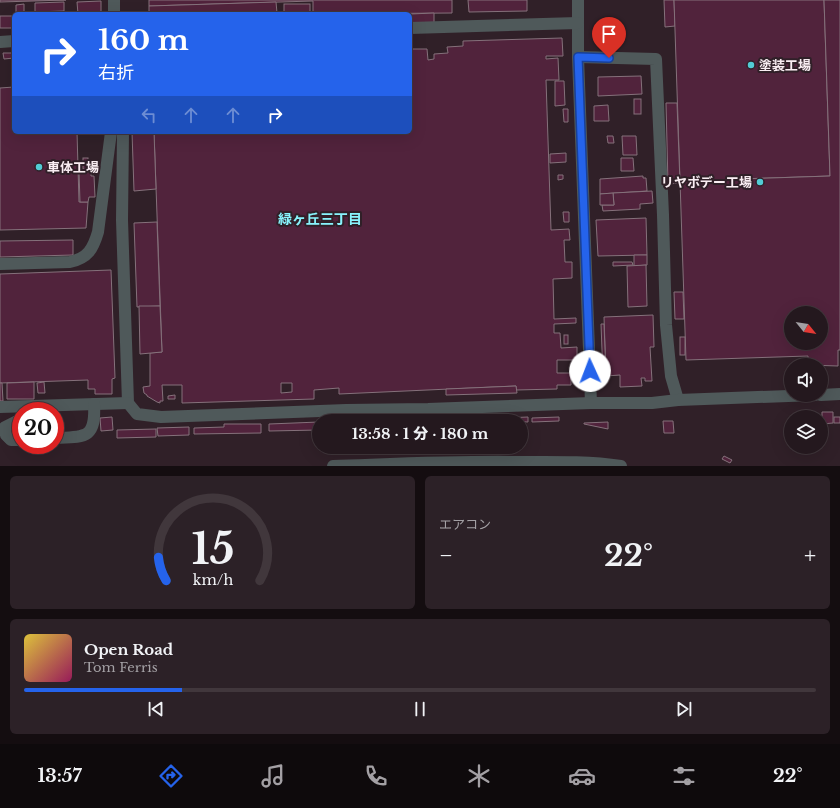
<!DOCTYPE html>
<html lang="ja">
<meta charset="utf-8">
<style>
body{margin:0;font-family:"Libre Baskerville","Noto Sans JP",serif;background:#2c2127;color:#f1f3f6;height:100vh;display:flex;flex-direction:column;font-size:15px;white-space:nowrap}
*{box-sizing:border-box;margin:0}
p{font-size:13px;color:#a3a0a4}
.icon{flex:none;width:22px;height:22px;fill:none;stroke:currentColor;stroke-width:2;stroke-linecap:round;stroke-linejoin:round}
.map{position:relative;height:466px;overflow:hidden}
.drawer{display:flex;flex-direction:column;gap:10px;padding:10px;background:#140d10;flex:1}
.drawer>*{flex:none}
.guide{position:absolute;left:12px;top:12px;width:400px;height:122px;border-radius:6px;box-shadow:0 4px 16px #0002,0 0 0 1px #41373c;background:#2563eb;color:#fff;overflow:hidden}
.needle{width:26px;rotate:120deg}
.buttons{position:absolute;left:784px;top:306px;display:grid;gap:8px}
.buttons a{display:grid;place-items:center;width:44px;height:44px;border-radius:50%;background:#24181e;box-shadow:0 4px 16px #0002,0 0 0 1px #41373c;font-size:20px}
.speed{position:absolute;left:12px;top:402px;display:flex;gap:8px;font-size:20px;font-weight:700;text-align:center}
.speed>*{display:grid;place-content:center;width:52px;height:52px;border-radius:50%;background:#24181e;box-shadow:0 4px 16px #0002,0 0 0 1px #41373c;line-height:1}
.speed .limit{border:6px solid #d22;background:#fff;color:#111}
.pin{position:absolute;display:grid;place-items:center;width:34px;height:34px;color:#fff;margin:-41px -17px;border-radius:50% 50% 50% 0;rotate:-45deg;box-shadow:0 0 4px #0007}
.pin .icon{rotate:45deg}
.me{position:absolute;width:44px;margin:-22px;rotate:358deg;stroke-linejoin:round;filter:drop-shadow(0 0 3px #0008)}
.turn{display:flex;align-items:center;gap:14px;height:84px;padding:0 20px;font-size:18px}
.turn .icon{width:52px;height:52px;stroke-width:2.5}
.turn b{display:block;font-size:28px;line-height:34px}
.lanes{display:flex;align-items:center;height:38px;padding:0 20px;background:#0003;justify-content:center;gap:20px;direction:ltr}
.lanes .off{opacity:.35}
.big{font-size:30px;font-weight:800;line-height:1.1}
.drawer .tile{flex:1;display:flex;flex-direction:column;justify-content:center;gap:6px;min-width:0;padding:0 14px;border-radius:6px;background:#2c2127}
.drawer .dial{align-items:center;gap:0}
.dial svg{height:104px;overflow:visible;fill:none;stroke:#41373c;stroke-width:7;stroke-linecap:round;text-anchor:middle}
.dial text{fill:#f1f3f6;stroke:none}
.song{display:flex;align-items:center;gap:12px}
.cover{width:48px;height:48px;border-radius:6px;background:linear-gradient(135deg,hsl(50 70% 55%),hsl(330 70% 35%))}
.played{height:4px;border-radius:2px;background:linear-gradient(90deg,#2563eb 20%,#41373c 20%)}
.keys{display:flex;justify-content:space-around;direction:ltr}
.heat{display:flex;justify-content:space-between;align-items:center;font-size:22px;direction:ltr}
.drawer .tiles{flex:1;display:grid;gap:10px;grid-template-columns:1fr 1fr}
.tile:last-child{grid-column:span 2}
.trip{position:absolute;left:312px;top:414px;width:216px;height:40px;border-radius:20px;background:#24181e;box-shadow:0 4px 16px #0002,0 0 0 1px #41373c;font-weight:800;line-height:40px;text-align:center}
.menu{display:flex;height:64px;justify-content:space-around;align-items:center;background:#0e0a0c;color:#a3a0a4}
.menu .icon{width:28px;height:28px}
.menu .current{color:#2563eb}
.menu b{font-size:18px;color:#f1f3f6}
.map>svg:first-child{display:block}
</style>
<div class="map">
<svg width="840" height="466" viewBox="0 0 840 466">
<rect width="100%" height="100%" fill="#302028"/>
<g fill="#51233c" stroke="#85717b" fill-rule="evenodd">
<path d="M0,0h66l-66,2z"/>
<path d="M149,0h303v13l-139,1v-13l-164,5z"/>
<path d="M468,0h59v11l-58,1z"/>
<path d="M664,0h10l1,26 -10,1z"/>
<path d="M674,0h150l6,176 -150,5z"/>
<path d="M824,0h16v350h-2v16l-30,-1v-9l-122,4 -6,-179 150,-5zM791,313h30v30h-30z"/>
<path d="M101,1v13h-23l-1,-12z"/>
<path d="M64,2v9l-29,1v-9z"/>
<path d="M276,2l1,11 -128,1v-8z"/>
<path d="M24,4v10h-8v-9z"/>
<rect x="284" y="4" width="26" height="10"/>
<path d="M434,13v18l-24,1v-18z"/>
<rect x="0" y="16" width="12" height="12"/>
<path d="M562,38l1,18h-17v3l12,-1 1,22h-13l5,150 18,-1 1,11h-6l1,22h7v16l-19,1 1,40 22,-1v5l-22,1v9h6l1,15 16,-1v13h-20v13h14v12h-14v4l-41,1v-4l-177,8v-6l-25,2v9l-132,4v-18h-20l1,16h-3v2l-3,-1 -10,-6v-1l-3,-2 -1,-6 7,-1v-33l12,-1 -8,-220h256v-83h17l1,11 6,-1v-5l14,-1 -1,-6 16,-1v-5zM281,383h11v9l-11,1z"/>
<path d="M3,53h11v5l-10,1z"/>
<path d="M641,76l1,18 -44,2v-19z"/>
<path d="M555,81h9l1,24 -10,1z"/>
<path d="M14,87v45h63l2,70h9l-2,26 -86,2v-142z"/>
<rect x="634" y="99" width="7" height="15"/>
<path d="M666,103h11l3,80 -12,1z"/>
<path d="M608,105l1,16h-15v-15z"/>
<path d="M563,109h5v13h-4z"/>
<path d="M132,132h22l2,57 -22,2z"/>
<path d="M607,136h6l1,7h-6z"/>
<path d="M622,136h14l1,19h-14z"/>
<path d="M566,153v9l-16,1v-9z"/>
<rect x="83" y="158" width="5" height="11"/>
<path d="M621,158h12l1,13h-13z"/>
<path d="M79,172h12v4h3l1,21h-6l-1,5h-8z"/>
<path d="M558,175h5v4l-5,1z"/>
<path d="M643,176v2h3l1,13 -47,3v-15z"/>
<path d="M652,191l1,12 -13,1v5l-37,2 -1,-6h12l-1,-12z"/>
<path d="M613,193l1,12h-14v-11z"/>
<path d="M563,212h6v10h-5z"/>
<path d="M646,218l1,37 -49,1 -2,-36z"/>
<path d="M157,222l3,84 -23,1 -3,-84z"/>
<path d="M73,240v15l-73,2v-16z"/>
<path d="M634,255h13v10l-13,1z"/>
<path d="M613,262h19l1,3 -20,1z"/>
<path d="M646,265l1,41 -19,1 -1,-41z"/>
<path d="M111,270l4,108 -3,1v15h-17v-5h-7v-9l-88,3v-109z"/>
<path d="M674,292h9l1,27h-9z"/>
<path d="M139,306h21l2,46 -22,2z"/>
<path d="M653,315l1,32h-4l2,34h-7v-3h-4l1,8 -22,1v-12l-14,1 -2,-59z"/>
<path d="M601,324h3l2,52h-3z"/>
<rect x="564" y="335" width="4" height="9"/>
<rect x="680" y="337" width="5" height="18"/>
<path d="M34,382v17h-27v-16z"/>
<path d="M44,382l1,11h-7l-1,-10z"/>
<path d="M0,383h2l1,18h-3z"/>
<path d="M516,386l1,7 -71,2v-6z"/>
<path d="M175,395v4h-7v-3z"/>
<path d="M822,412h11v11l-11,1z"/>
<path d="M112,417l1,13 -12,1 -1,-13z"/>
<path d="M528,417v5l-23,-1v-3z"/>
<path d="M559,417v4l-27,1v-4z"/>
<rect x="834" y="417" width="6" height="6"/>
<path d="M502,418v3h-64v-1l20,-1v1z"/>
<path d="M345,419v2h-24v-1z"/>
<path d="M663,421h10l1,12h-10z"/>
<path d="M319,422v8l-50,1v-7z"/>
<path d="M608,422v7l-24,-5v-1z"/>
<path d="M224,424h37v9l-67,1v-6l30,-1z"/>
<path d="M189,427v8l-31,1 -1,-8z"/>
<path d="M156,429v8l-39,1v-8z"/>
<path d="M724,456l8,4 -2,3 -8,-4z"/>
</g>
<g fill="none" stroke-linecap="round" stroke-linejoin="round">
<g stroke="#4f595a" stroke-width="12">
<path d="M114,0v14"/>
<path d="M578,0v57l13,346"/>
<path d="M410,28l168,-5"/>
<path d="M0,42l14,-1"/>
<path d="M578,57l78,2 7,156 3,110 5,51 7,24"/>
<path d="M123,132l-1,88 6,183 9,11 24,3 185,-7 82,-1 163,-6h61l26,-3 137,-5"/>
<path d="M0,264l70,-2c18,-4 23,-13 28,-30l13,-100"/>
<path d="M821,395l19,-1"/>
<path d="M0,407l128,-4"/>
<path d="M21,419l-16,8 1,8 5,5h10"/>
<path d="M55,438c30,-1 41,1 39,-34"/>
<path d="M333,466c62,-2 123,-5 185,-4 34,0 69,-1 103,4"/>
</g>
</g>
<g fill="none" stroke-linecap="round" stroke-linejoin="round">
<defs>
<path id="route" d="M590,371l-12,-314 31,1"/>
</defs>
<use href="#route" stroke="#184099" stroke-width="10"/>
<use href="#route" stroke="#2563eb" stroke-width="7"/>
</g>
<g fill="#52ccd5" stroke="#302028" stroke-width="1.5">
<circle cx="751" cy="65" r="4"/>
<circle cx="39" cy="167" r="4"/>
<circle cx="760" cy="182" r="4"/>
</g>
<g text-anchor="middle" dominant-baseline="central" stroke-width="4" stroke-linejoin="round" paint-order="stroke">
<g font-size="13" font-weight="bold" fill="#f9edf2" stroke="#302028" text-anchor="start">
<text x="759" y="65">塗装工場</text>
<text x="47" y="167">車体工場</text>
<text x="752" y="182" text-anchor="end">リヤボデー工場</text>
</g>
<g font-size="14" font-weight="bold" fill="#88f3fc" stroke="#302028">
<text x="320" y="219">緑ヶ丘三丁目</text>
</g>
</g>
</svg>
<div class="buttons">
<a><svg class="needle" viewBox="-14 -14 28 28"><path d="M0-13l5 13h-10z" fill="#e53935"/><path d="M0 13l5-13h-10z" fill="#a3a0a4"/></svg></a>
<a><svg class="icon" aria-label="sound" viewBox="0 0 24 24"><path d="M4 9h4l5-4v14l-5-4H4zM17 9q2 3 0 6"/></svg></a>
<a><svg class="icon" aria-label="layers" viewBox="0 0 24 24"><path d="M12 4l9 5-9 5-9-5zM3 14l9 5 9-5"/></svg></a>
</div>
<div class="speed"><div class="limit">20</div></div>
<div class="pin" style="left:609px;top:58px;background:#d93025"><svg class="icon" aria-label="arrive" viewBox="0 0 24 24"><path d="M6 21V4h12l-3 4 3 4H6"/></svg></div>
<svg class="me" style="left:590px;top:371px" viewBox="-20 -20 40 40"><circle r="19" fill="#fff"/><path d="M0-13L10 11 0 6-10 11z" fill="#2563eb"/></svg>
<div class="trip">13:58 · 1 分 · 180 m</div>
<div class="guide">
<div class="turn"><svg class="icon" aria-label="right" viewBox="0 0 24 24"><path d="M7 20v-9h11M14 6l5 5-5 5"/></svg><div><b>160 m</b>右折</div></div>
<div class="lanes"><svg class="icon off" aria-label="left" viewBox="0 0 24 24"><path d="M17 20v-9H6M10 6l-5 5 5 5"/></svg><svg class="icon off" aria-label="ahead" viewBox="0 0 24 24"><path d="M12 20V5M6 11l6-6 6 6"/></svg><svg class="icon off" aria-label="ahead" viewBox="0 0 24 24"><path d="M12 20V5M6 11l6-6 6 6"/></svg><svg class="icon" aria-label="right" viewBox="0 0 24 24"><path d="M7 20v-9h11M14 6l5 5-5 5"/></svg></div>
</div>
</div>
<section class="drawer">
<div class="tiles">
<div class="tile dial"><svg viewBox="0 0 100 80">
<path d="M14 69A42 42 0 1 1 86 69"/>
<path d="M14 69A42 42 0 0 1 8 51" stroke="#2563eb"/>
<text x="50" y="56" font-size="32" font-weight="700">15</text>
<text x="50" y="72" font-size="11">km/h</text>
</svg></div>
<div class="tile"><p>エアコン</p>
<div class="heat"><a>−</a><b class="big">22°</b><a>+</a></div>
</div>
<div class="tile">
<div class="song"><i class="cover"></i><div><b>Open Road</b><p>Tom Ferris</p></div></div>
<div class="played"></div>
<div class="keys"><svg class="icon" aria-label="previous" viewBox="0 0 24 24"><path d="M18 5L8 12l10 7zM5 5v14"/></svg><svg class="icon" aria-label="pause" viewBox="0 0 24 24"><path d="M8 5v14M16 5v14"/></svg><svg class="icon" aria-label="next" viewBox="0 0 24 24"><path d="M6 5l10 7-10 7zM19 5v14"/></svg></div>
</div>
</div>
</section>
<nav class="menu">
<b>13:57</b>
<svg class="icon current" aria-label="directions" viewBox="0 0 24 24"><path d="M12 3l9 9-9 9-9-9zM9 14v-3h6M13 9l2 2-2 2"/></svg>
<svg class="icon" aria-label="music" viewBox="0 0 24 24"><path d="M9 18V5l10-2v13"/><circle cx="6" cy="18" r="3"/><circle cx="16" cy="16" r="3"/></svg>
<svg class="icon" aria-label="phone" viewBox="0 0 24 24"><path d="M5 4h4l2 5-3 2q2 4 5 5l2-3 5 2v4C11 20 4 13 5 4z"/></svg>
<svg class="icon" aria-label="climate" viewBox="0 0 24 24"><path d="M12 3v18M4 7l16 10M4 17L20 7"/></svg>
<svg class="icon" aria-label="car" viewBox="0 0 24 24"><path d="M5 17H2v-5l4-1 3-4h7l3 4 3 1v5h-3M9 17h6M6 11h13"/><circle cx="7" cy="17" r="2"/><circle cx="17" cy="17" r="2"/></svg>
<svg class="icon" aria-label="filters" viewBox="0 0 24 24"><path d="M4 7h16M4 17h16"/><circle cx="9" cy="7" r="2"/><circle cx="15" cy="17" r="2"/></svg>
<b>22°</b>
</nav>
